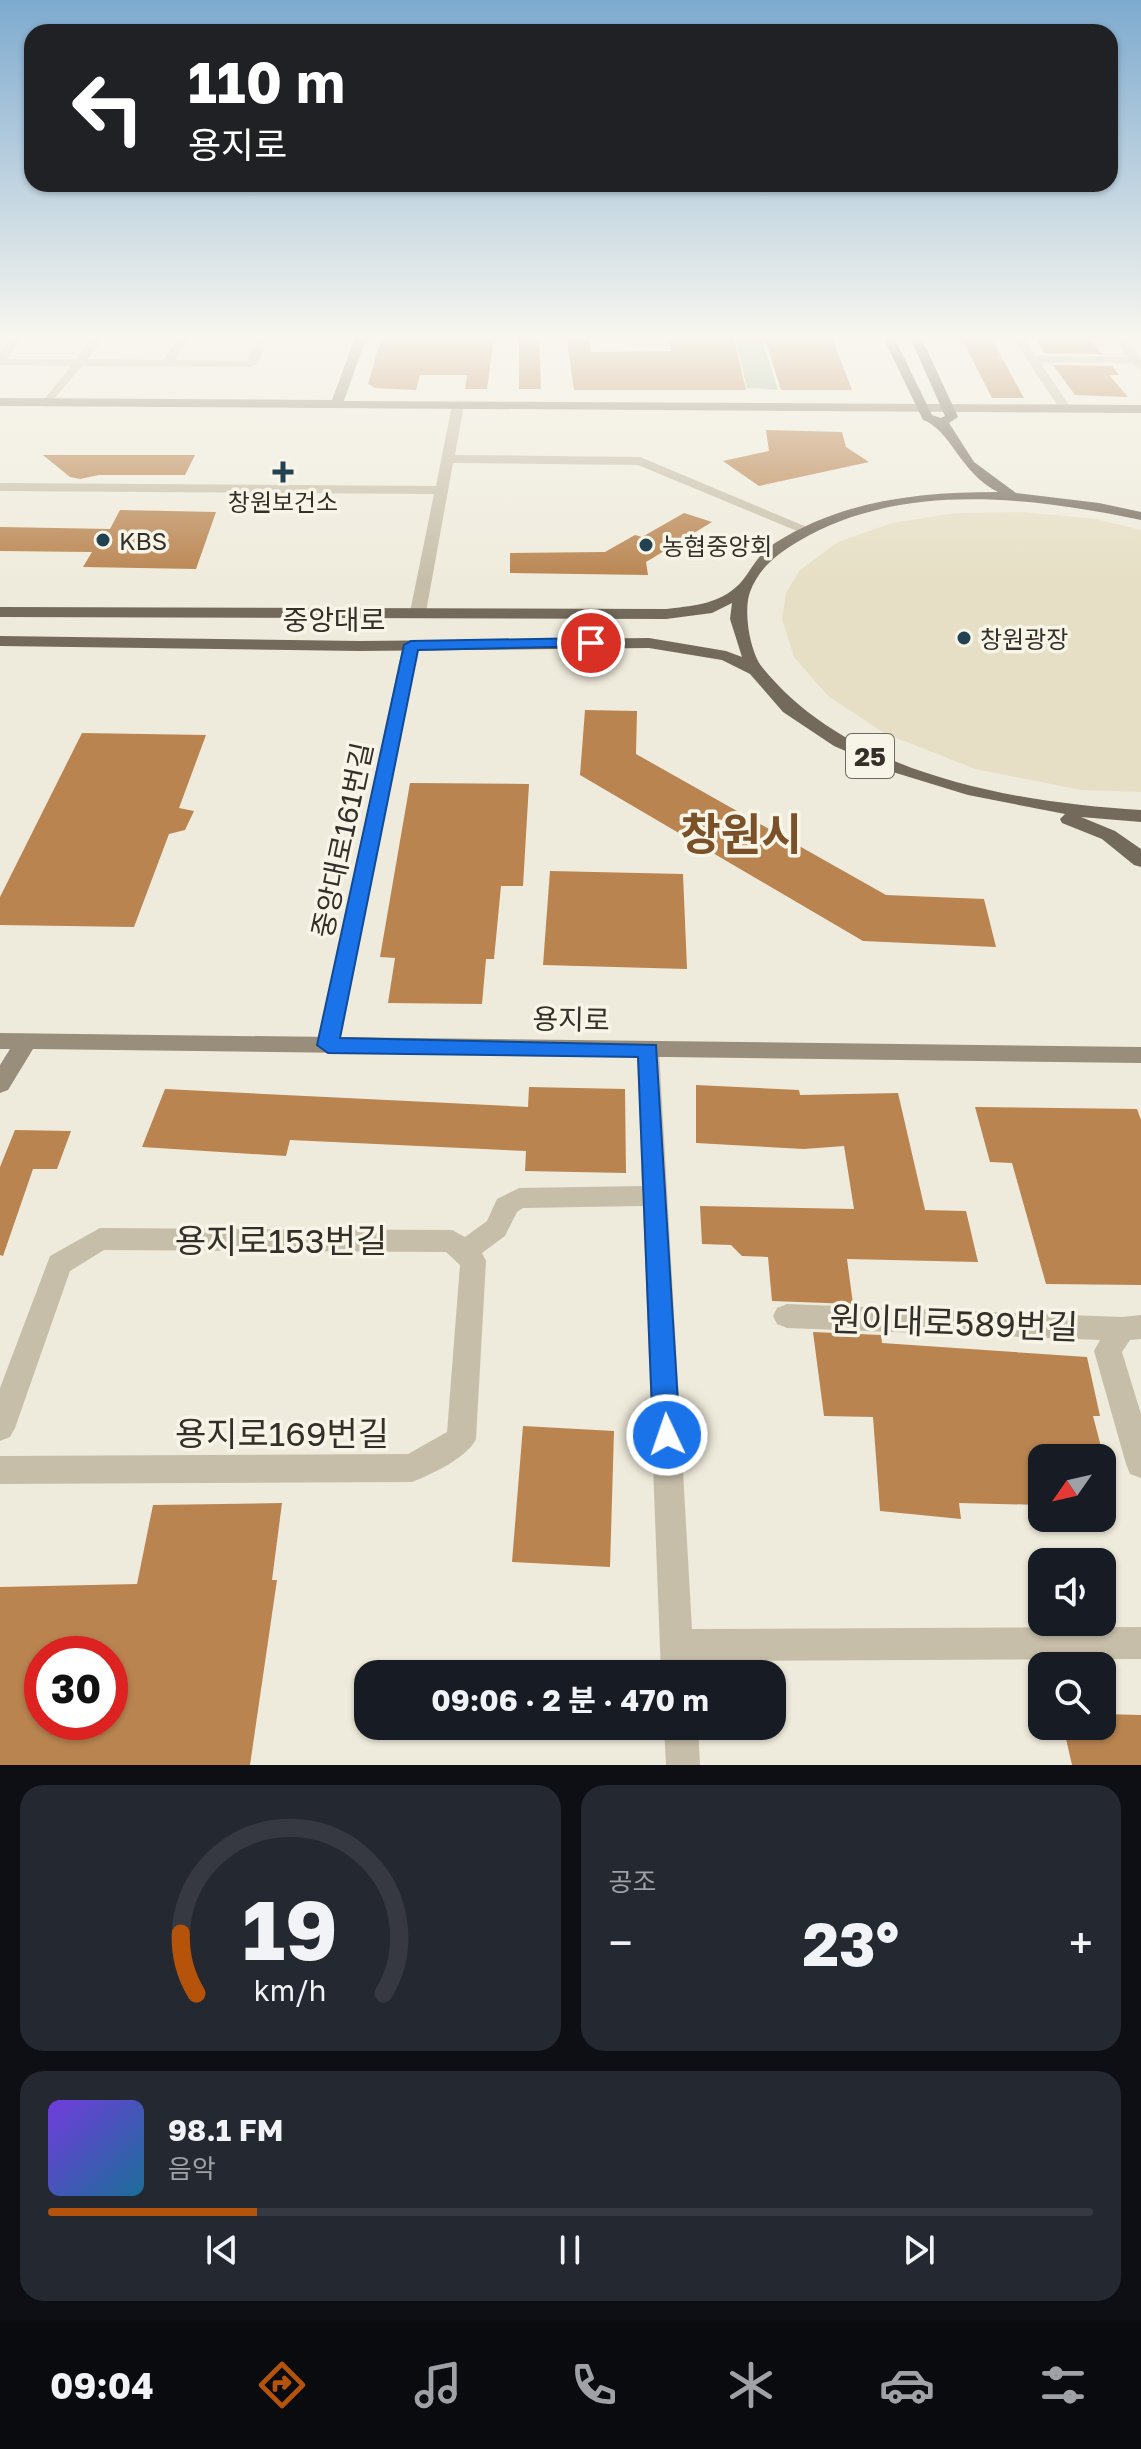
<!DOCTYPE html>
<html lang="ko">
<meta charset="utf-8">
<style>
body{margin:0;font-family:"Golos Text","Noto Sans KR",sans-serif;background:#242831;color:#f1f3f6;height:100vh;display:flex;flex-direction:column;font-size:30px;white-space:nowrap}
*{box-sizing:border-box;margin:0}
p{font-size:26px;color:#9ea1a6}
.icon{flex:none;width:44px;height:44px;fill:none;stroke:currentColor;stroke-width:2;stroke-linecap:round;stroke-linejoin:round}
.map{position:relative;height:1765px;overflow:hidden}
.drawer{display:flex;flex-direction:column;gap:20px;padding:20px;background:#0d0f14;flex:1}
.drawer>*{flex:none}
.hud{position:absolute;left:24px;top:24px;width:1094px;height:168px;border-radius:24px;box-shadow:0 2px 6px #0004;background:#202124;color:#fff;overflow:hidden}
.needle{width:52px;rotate:236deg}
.controls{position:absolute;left:1028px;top:1444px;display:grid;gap:16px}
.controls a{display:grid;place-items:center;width:88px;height:88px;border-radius:16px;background:#171b24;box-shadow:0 2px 6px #0004;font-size:40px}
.speed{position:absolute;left:24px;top:1636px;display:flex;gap:16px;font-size:40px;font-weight:700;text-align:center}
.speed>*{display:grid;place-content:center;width:104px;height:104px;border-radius:50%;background:#171b24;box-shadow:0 2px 6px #0004;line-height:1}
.speed .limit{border:12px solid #d22;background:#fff;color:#111}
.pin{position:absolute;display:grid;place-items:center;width:68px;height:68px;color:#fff;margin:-34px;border:4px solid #fff;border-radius:50%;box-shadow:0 2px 8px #0007}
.me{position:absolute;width:88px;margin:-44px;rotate:357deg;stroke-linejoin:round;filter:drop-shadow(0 0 6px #0008)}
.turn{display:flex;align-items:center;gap:28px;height:168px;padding:0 32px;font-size:36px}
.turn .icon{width:104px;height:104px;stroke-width:2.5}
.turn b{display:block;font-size:56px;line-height:68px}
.big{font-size:60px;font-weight:700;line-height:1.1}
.drawer .card{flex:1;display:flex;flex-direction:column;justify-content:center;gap:12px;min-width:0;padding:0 28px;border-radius:24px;background:#242831}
.drawer .dial{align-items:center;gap:0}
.dial svg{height:208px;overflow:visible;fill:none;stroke:#363941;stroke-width:7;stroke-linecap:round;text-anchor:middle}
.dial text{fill:#f1f3f6;stroke:none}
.song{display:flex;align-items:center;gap:24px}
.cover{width:96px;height:96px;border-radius:12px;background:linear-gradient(135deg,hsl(260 70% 55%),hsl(200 70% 35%))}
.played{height:8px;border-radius:4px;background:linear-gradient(90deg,#b45309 20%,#363941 20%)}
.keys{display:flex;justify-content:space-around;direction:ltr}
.heat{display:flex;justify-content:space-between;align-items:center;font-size:44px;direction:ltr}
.drawer .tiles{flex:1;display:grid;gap:20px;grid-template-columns:1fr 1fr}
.card:last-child{grid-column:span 2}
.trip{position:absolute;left:354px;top:1660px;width:432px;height:80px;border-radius:24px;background:#171b24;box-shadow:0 2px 6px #0004;font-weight:700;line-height:80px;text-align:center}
.tabs{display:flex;height:128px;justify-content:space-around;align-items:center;background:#090b0e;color:#9ea1a6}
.tabs .icon{width:56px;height:56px}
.tabs .selected{color:#b45309}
.tabs b{font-size:36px;color:#f1f3f6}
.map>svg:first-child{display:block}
</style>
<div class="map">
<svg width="1141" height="1765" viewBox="0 0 1141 1765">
<rect width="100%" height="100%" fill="#efebdc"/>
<path fill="#aabd9e" d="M742,335l20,5 16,50 -31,-2 -12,-52z"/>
<path fill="#e6dfc5" d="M1023,512l73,7 45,11v262l-60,-2 -106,-21 -91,-36 -56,-37 -34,-39 -12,-38 4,-26 14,-23 38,-28 54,-19 63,-10z"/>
<g fill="#b98450" fill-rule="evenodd">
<path d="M382,335h112l-7,54h-22l2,-14h-47l-4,15 -41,-2 -7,-4z"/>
<path d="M519,335h20l2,54h-22z"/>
<path d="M667,335h66l13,55h-172l-7,-50h22l2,12 80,-1z"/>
<path d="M811,335h20l21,55h-71l-16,-51h48z"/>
<path d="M960,335l31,3 33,60h-32z"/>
<path d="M1034,335h53l15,19 -58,-1z"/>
<path d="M1053,365l59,1 7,9h-10l19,22 -53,-2z"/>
<path d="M766,430l76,2 4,15 23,15 -110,24 -36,-25 46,-10z"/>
<path d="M43,455h152l-10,20h-86l-19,4 -10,-2z"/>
<path d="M120,510l96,2 -20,57 -113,-2 9,-15 -92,-1v-24l110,2z"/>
<path d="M684,513l28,9 -66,40 2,13 -138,-2v-20l95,-1 30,-17 7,2z"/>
<path d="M585,710l52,1 -1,43 250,141 98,4 12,48 -133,-6 -283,-166z"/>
<path d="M82,733l124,2 -27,73 15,3 -9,19 -16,4 -35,93 -134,-2v-28z"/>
<path d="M410,783l119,1 -6,102h-22l-7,73h-8l-4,45 -94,-1 7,-45 -15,-1z"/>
<path d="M550,871l133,3 4,95 -144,-4z"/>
<path d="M696,1085l103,5 1,5 98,-2 27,117 41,1 12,51 -131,-3 6,45 -81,-3 -4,-44 -26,-1 -11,-11 -29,-1 -2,-38 154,3 -10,-63 -40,3 -108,-6z"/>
<path d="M529,1087l96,2 1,84 -101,-2 1,-20 -236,-11 -4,16 -144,-9 23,-58 363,18z"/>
<path d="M975,1107l162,2 4,11v165l-95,-1 -34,-121 -22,-1z"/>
<path d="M15,1130l56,1 -14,38h-24l-30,87 -3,-1v-88z"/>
<path d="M813,1332l68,3 1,8 205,14 13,59h-7l11,42h-62v47l-83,-2 2,16 -81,-8 -7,-94 -49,-1z"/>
<path d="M523,1426l91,5 -4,136 -98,-5z"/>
<path d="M282,1503l-10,77h5l-27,185h-250v-178l137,-3 16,-79zM42,1654h68v68h-68z"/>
<path d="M1102,1714l39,1v50h-69l-9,-39h39z"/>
</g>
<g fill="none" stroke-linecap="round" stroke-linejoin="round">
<g fill="#c6bea9" fill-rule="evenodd">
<path d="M15,335h11l-20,24h70l19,-24h11l-18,24 75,1 17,-25h11l-16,25 72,1 12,-26h11l-13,29 -6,3 -169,-1 -35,41 -6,-4 30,-37 -71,-1v-13z"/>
<path d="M1011,335h11l13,21 92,1 -15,-22h11l18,24v11l-9,-7 -92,-1 31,46 -10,3z"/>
<path d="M458,401l6,4 -9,50 185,2 174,73 -12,3 -164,-68 -185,-2 -27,149 -8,5 -8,-5 24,-118 -434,-3v-8l436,3 16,-81z"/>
<path d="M411,640l8,5 -80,400 -3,6h-16l-3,-6 86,-400z"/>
<path d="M648,1042l8,2 3,6 33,579 449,-2v32l-447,2 1,13h-34l-18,-468 -120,2 -6,4 -12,24 -23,17 4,8 -10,178c-9,19 -44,35 -64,43l-412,2v-28l408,-2 39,-22 13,-167 -14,-13 -342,-2 -34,21 -55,157 -5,9 -10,4v-53l50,-132 50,-28 352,2 13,7 22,-16 10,-22 22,-11 123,-2 -5,-136 3,-6z"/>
<path d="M787,1304l335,13 19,-2v24l-11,1 -8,12 19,62v64l-11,-4 -4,-10 -32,-113 6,-11 -313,-12 -10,-4 -4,-8 4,-8z"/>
<path d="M664,1726h34l2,39h-34z"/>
</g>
<g fill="#998e7b" fill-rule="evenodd">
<path d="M356,335h11l-23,66 797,4v8l-1141,-7v-8l332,2z"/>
<path d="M0,1033l1141,14v16l-1108,-14 -25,41 -8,3v-28l10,-16h-10z"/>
</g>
<path fill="#746a5b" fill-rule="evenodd" d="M882,335h11l39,80 9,3 4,-2 -36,-81h11l38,82 -9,6 25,39 42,31 83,10 42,9v8c-110,-23 -241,-39 -342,21 -22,13 -40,27 -49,51 -7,19 0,60 12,75 86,107 248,135 379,143v12l-60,-5 34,14 26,18v18l-7,-2 -32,-26 -40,-16 -2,-4 5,-5 -97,-19 -72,-22 -62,-27 -51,-34 -33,-38 -28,-14 -73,-12 -289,3 -360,-5v-10l360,5 289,-3 77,13 16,6 -12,-38 2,-16 -20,10 -46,6 -666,-2v-10l666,2c24,-3 49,-4 69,-21 15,-12 19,-32 40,-45 68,-43 144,-51 223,-51 -37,-18 -48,-63 -75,-72z"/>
</g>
<linearGradient id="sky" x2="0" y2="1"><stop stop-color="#7daacf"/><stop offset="0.58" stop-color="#f8f6ef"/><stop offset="1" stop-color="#f8f6ef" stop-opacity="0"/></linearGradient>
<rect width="1141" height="582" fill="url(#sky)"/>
<path fill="#1a73e8" stroke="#114b97" stroke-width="2" d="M591,638l7,5 -2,3 -178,4 -78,388 316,7 24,390 -4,9 -9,3 -10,-3 -4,-9 -15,-378 -310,-4 -11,-8 87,-400 7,-4z"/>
<g fill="#224251" stroke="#f7f4e8" stroke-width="3">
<path d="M279 460h8v8h8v8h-8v8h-8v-8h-8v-8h8z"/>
<circle cx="103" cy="540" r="8"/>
<circle cx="646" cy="545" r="8"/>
<circle cx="964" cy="638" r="8"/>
</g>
<g text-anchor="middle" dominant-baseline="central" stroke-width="7" stroke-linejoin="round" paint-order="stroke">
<g font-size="24" fill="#342f28" stroke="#f7f4e8" text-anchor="start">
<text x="283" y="501" text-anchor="middle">창원보건소</text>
<text x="119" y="540">KBS</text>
<text x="662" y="545">농협중앙회</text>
<text x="980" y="638">창원광장</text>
</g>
<rect fill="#f7f4e8" stroke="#6e6a62" stroke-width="2" x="846" y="734" width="48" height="44" rx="6"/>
<g font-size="26" font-weight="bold" fill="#342f28">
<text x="870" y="756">25</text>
</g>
<g font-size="28" fill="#342f28" stroke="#f7f4e8">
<text x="334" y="619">중앙대로</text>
<text transform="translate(342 840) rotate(-78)">중앙대로161번길</text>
<text transform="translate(571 1019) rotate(1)">용지로</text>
</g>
<g font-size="34" fill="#342f28" stroke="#f7f4e8">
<text x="281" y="1240">용지로153번길</text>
<text transform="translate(954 1322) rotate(2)">원이대로589번길</text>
<text x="282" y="1433">용지로169번길</text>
</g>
<g font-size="44" font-weight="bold" fill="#7b512a" stroke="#f7f4e8">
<text x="741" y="833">창원시</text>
</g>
</g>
</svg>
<div class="controls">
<a><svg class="needle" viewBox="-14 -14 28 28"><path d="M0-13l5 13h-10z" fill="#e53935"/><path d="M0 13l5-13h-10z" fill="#9ea1a6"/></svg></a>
<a><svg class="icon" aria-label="sound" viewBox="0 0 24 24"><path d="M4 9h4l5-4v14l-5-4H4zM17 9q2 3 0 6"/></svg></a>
<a><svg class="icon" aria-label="search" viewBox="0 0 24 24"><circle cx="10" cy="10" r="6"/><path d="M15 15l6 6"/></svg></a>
</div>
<div class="speed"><div class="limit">30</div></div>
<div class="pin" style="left:591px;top:643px;background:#d93025"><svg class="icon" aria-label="arrive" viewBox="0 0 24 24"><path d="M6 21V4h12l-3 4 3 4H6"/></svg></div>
<svg class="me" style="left:667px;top:1435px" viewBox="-20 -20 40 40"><circle r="17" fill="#1a73e8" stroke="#fff" stroke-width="3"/><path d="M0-11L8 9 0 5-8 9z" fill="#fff"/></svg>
<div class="trip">09:06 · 2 분 · 470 m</div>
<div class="hud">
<div class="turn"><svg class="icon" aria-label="left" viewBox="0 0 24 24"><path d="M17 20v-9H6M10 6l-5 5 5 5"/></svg><div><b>110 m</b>용지로</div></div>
</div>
</div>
<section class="drawer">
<div class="tiles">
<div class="card dial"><svg viewBox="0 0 100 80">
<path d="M14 69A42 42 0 1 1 86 69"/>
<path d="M14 69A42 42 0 0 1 8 46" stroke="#b45309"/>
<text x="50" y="56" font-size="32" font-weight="700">19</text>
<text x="50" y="72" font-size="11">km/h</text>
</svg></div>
<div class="card"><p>공조</p>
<div class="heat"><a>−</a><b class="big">23°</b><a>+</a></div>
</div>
<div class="card">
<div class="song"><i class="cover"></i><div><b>98.1 FM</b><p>음악</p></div></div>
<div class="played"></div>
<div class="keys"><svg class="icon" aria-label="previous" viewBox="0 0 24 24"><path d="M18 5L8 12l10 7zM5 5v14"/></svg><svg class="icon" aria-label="pause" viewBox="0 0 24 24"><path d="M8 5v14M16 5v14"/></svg><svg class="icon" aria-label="next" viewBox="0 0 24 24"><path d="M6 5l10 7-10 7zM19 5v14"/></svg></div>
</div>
</div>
</section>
<nav class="tabs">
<b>09:04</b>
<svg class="icon selected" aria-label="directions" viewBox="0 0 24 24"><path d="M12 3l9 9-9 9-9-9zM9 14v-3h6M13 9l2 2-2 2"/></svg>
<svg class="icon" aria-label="music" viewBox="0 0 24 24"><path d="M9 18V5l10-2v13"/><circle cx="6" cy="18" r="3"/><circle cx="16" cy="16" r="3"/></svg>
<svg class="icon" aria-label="phone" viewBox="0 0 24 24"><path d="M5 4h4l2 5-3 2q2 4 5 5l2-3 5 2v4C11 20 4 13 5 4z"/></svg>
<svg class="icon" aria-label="climate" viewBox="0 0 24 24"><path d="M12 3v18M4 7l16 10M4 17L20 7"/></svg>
<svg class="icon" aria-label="car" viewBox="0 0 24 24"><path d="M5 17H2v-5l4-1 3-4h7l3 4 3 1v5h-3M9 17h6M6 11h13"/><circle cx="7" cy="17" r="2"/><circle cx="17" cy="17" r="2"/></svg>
<svg class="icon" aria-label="filters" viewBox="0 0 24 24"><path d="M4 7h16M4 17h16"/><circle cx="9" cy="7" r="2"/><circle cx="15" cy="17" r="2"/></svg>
</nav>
